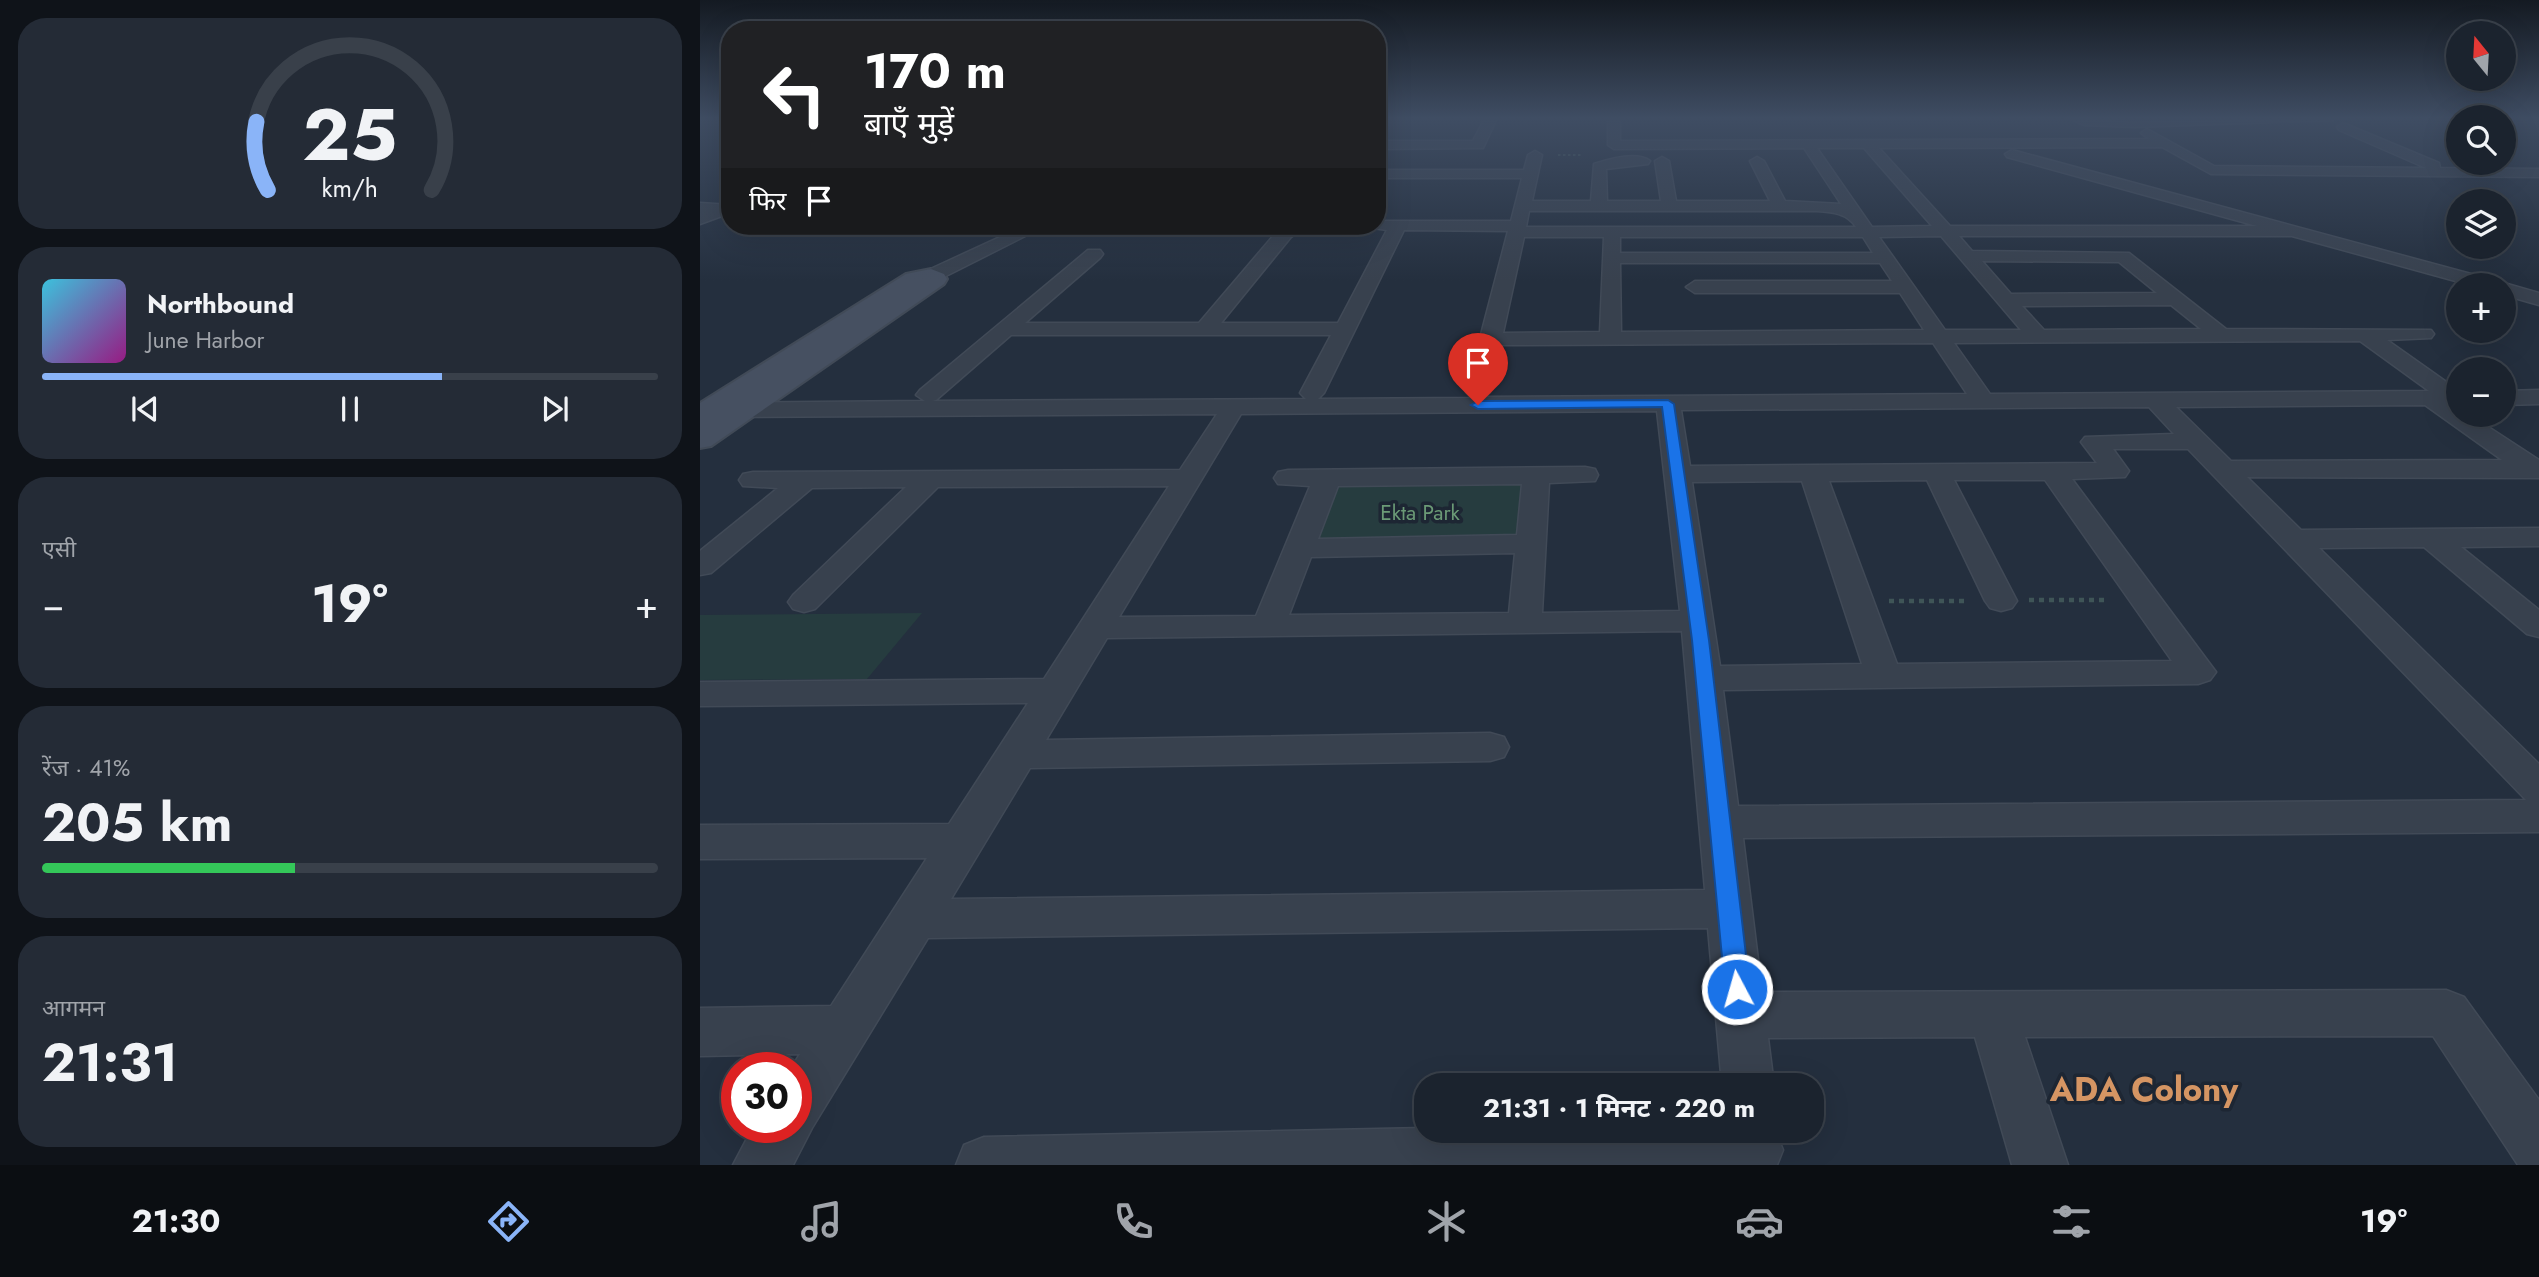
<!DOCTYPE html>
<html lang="hi">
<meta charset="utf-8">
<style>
body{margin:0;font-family:Jost,"Noto Sans Devanagari",sans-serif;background:#242b36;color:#f1f3f6;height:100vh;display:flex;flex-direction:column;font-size:26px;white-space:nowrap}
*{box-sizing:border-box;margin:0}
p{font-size:23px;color:#a0a4aa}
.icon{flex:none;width:38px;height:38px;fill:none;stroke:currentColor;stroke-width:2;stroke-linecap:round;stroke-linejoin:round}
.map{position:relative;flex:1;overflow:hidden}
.side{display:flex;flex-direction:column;gap:18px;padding:18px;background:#0f1319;width:700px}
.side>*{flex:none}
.banner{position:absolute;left:21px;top:21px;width:665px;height:214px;border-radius:28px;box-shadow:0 7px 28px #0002,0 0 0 2px #39404a;background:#202124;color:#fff;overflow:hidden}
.needle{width:46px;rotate:342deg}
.buttons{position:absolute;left:1746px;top:21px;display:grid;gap:14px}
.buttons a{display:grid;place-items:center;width:70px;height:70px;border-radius:50%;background:#1b232e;box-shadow:0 7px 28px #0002,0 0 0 2px #39404a;font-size:35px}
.speed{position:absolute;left:21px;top:1052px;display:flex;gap:14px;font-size:35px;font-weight:700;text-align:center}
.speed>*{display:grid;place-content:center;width:91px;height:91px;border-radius:50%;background:#1b232e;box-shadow:0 7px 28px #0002,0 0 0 2px #39404a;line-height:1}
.speed .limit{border:10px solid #d22;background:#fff;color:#111}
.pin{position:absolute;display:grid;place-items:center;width:60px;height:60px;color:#fff;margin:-72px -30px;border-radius:50% 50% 50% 0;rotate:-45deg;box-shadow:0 0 7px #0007}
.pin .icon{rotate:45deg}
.me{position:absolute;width:77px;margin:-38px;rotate:354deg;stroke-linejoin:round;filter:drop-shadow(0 0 5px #0008)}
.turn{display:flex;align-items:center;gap:24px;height:147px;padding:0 28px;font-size:32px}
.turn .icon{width:91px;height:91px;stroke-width:2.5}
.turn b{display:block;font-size:49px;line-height:60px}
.then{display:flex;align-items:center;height:66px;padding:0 28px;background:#0003;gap:14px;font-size:26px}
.big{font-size:52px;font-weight:700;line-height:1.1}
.side .widget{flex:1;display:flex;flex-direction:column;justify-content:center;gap:10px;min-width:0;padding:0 24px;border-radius:28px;background:#242b36}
.side .dial{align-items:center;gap:0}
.dial svg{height:182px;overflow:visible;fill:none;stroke:#39404a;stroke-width:7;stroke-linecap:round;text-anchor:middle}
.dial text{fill:#f1f3f6;stroke:none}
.song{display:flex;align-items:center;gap:21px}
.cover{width:84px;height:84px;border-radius:10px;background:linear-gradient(135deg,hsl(190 70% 55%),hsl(310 70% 35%))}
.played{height:7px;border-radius:4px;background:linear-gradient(90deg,#8ab4f8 65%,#39404a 65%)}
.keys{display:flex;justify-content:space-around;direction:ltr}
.heat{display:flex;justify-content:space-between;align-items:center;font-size:38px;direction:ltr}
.charge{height:10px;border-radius:5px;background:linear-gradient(90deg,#34c759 41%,#39404a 0)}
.trip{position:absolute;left:714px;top:1073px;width:410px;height:70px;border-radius:28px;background:#1b232e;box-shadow:0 7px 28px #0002,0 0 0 2px #39404a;font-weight:700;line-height:70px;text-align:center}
.menu{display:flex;height:112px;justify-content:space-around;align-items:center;background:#0b0e12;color:#a0a4aa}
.menu .icon{width:49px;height:49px}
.menu .on{color:#8ab4f8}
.menu b{font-size:32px;color:#f1f3f6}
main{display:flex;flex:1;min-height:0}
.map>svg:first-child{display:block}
</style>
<main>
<section class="side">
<div class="widget dial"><svg viewBox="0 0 100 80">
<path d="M14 69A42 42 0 1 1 86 69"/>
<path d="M14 69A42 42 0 0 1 9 39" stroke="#8ab4f8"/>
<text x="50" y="56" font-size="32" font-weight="700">25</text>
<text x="50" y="72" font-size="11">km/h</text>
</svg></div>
<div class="widget">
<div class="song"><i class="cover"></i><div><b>Northbound</b><p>June Harbor</p></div></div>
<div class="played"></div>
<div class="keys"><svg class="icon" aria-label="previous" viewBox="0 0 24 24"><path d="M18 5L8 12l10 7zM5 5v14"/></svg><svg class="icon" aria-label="pause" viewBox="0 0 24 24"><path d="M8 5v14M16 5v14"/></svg><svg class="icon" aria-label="next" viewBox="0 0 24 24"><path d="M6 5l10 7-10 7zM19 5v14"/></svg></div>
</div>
<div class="widget"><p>एसी</p>
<div class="heat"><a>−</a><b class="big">19°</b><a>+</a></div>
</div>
<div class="widget"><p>रेंज · 41%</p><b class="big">205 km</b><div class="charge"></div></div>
<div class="widget"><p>आगमन</p><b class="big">21:31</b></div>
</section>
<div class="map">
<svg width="1839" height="1165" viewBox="0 0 1839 1165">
<rect width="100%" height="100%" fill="#242f3e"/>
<g fill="#263c3f">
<path d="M826,481l-7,60 -205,3 24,-61z"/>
<path d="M222,613l-55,66 -167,1v-65z"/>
</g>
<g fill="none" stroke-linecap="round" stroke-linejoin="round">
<defs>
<path id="lane" d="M1368,118l61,5 204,-3 -199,7 -50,-2z"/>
<g id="street">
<path d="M785,118h12l-14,30 -106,1v-8h96z"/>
<path d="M908,118h12v23l529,-2 -8,-6 6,-4 67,37 212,2 -87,-38 -2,-3 6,-4 96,40 1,5 99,1v8l-328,-3 -49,-27 -283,1 71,78h307l-250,-69 -2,-3 7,-4 485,131 2,3 5,-1 35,10v12l-35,-10v-10h-34l-178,-49h-333l13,15 157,2 97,76 205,1 3,4 -3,4 -44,2 58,41 4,5 -4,5h14v14h-3l3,10h11l69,45v18l-292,-1 54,53 238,-2v18l-78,1 78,63v27l-12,-3 -103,-87 -105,1 220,216v68l-796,6 19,154 684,-2 18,7 75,103v65h-21l-85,-129 -408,1 43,128h-56l-37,-128 -207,1 6,47h-52l-14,-157 -780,10 -116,190 -19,37h-60l20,-38h43v-59h-5l9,-14 -100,2v-48l131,-2 96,-148 -227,1v-34l249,-1 79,-121 -328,3v-24l344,-3 125,-193 -231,1 -123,122 -11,3 -11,-3 -5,-7 5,-7 113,-108 -94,1 -101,85 -11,2v-24l78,-63 -35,-2 -4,-6 4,-6 10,-2 427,-2 37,-56 -517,3v-14l225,-2 -9,-6 4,-5 168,-140h12l3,4 -3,4 -75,65h174l80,-94 8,-3h20l-16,11 -70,86h117l49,-93 -14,-2 -2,-2h6v-5h134l11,-43h-145v-8h147l4,-15 7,-4 7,4 -10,46h59l3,-37c15,-5 43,-13 56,-3l-2,3 -42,5 1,32h54l-6,-40 7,-4 7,4 7,40h94l-20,-40 7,-4 7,4 21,40 56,3 -37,-56 -190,1 -6,-4zM1117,148h47l68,78 -60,1zM829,211h288c15,1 30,2 39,16h-330zM704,230l104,1 -42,161 6,6 -154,1 6,-6zM1241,236l80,94h-76l-66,-93zM824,237h80l-4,95 -97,1zM920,237h243l10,16h-253zM1282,261l137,1 38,31 -146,1zM920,263h260l12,18h-197l-9,6 9,6h205l24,37 -303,2zM1471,305l30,24 -157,1 -22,-24zM311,335h320l-31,58 6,6 -374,2 4,-1zM1660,341l69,50 -439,3 -36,-51zM1233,343l34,51 -483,3 6,-5 10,-47zM1725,405l77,55 -271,1 -55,-54zM1449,407l25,27 -89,3 -4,5 16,21 -407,3 -9,-56zM957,411l23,200 -138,2 7,-130 46,-2 3,-6 -3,-6 -10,-2 -297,3 -10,2 -4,6 4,6 32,2 -54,130 -137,1 122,-203zM1413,449h75l338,351 -788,6 -15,-116 475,-6 12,-4 6,-8 -6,-8 -138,-185 53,-2 4,-6zM1227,480l58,121 5,7 11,3 11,-3 5,-7 -63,-121h91l127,181 -275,3 -68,-183zM1102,481l60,183 -142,2 -28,-184zM822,484l-5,51 -199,4 20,-53zM815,553l-6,60 -220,2 22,-58zM982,631l23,259 -754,9 79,-131 460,-7 14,-4 5,-10 -5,-10 -14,-4 -444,7 61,-102z"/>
<path d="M0,203l30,2v8l-30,11z"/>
<path d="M324,226h21l-107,54 -7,2 -9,-6 2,-4z"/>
<path d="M1839,390v14l-35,1v-14z"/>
<path d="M726,1128l349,2 8,20 -6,15h-821l8,-20 20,-8z"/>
</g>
<path id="secondary" d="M231,269l13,5 3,5 -3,5 -233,162 -11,2v-45l206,-129z"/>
</defs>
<use href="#lane" stroke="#414a57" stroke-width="3"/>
<use href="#street" stroke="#414a57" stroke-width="3"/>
<use href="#secondary" stroke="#414a57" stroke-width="4"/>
<path stroke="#3f5557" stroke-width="2" stroke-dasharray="2.5 2.5" stroke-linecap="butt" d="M858,155h23"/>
<path stroke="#3f5557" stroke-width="2.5" stroke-dasharray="2.5 2.5" stroke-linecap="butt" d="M489,226l67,5"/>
<g stroke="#3f5557" stroke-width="4.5" stroke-dasharray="5 5" stroke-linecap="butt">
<path d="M1329,600h79"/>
<path d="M1189,601h79"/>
</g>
<use href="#lane" fill="#38414e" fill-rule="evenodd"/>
<use href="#street" fill="#38414e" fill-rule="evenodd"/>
<use href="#secondary" fill="#465061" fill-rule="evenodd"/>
</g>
<linearGradient id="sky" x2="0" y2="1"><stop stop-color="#141a22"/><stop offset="0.42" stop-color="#3f4d63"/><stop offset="1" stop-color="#3f4d63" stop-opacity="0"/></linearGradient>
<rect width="1839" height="281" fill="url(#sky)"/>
<path fill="#1a73e8" stroke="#114b97" stroke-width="2" d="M968,400l6,4 35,236 41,349 -4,8 -9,3 -8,-3 -4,-8 -33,-349 -30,-233 -184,2 -7,-4 7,-4z"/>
<g text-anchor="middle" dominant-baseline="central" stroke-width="7" stroke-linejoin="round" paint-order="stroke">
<g font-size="21" fill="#6b9a76" stroke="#1d2633">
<text x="720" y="513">Ekta Park</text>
</g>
<g font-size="33" font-weight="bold" fill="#d59563" stroke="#1d2633">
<text x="1444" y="1089">ADA Colony</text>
</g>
</g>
</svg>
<div class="buttons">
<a><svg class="needle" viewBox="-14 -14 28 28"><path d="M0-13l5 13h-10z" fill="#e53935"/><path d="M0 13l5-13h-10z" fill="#a0a4aa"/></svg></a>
<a><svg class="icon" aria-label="search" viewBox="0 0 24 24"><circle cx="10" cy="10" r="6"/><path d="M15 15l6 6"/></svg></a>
<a><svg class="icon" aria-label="layers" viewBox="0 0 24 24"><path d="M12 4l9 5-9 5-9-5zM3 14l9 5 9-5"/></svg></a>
<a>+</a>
<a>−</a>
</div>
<div class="speed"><div class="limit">30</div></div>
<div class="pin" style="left:778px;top:405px;background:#d93025"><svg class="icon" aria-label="arrive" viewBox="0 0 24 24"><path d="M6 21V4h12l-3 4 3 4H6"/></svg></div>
<svg class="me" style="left:1037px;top:989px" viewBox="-20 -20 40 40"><circle r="17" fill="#1a73e8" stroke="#fff" stroke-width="3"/><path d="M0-11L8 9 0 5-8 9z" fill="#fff"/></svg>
<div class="trip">21:31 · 1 मिनट · 220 m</div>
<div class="banner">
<div class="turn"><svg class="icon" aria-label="left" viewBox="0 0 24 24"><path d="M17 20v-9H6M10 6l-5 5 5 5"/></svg><div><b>170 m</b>बाएँ मुड़ें</div></div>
<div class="then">फिर<svg class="icon" aria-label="arrive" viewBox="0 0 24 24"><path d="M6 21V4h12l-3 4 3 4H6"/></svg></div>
</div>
</div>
</main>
<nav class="menu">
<b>21:30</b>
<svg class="icon on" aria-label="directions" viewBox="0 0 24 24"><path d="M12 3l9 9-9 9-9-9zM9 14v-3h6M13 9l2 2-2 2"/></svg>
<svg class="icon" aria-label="music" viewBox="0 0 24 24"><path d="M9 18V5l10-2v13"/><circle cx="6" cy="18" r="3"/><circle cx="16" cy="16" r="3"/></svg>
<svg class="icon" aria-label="phone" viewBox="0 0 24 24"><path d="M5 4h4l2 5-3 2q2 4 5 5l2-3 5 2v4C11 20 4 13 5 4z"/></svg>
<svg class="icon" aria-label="climate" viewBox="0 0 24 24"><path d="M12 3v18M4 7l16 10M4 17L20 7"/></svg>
<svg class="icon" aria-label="car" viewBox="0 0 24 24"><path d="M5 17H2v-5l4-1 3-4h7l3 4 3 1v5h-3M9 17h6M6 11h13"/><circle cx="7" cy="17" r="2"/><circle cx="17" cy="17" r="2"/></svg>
<svg class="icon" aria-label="filters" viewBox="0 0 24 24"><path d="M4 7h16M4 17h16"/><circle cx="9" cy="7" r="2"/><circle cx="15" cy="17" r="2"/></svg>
<b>19°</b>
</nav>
